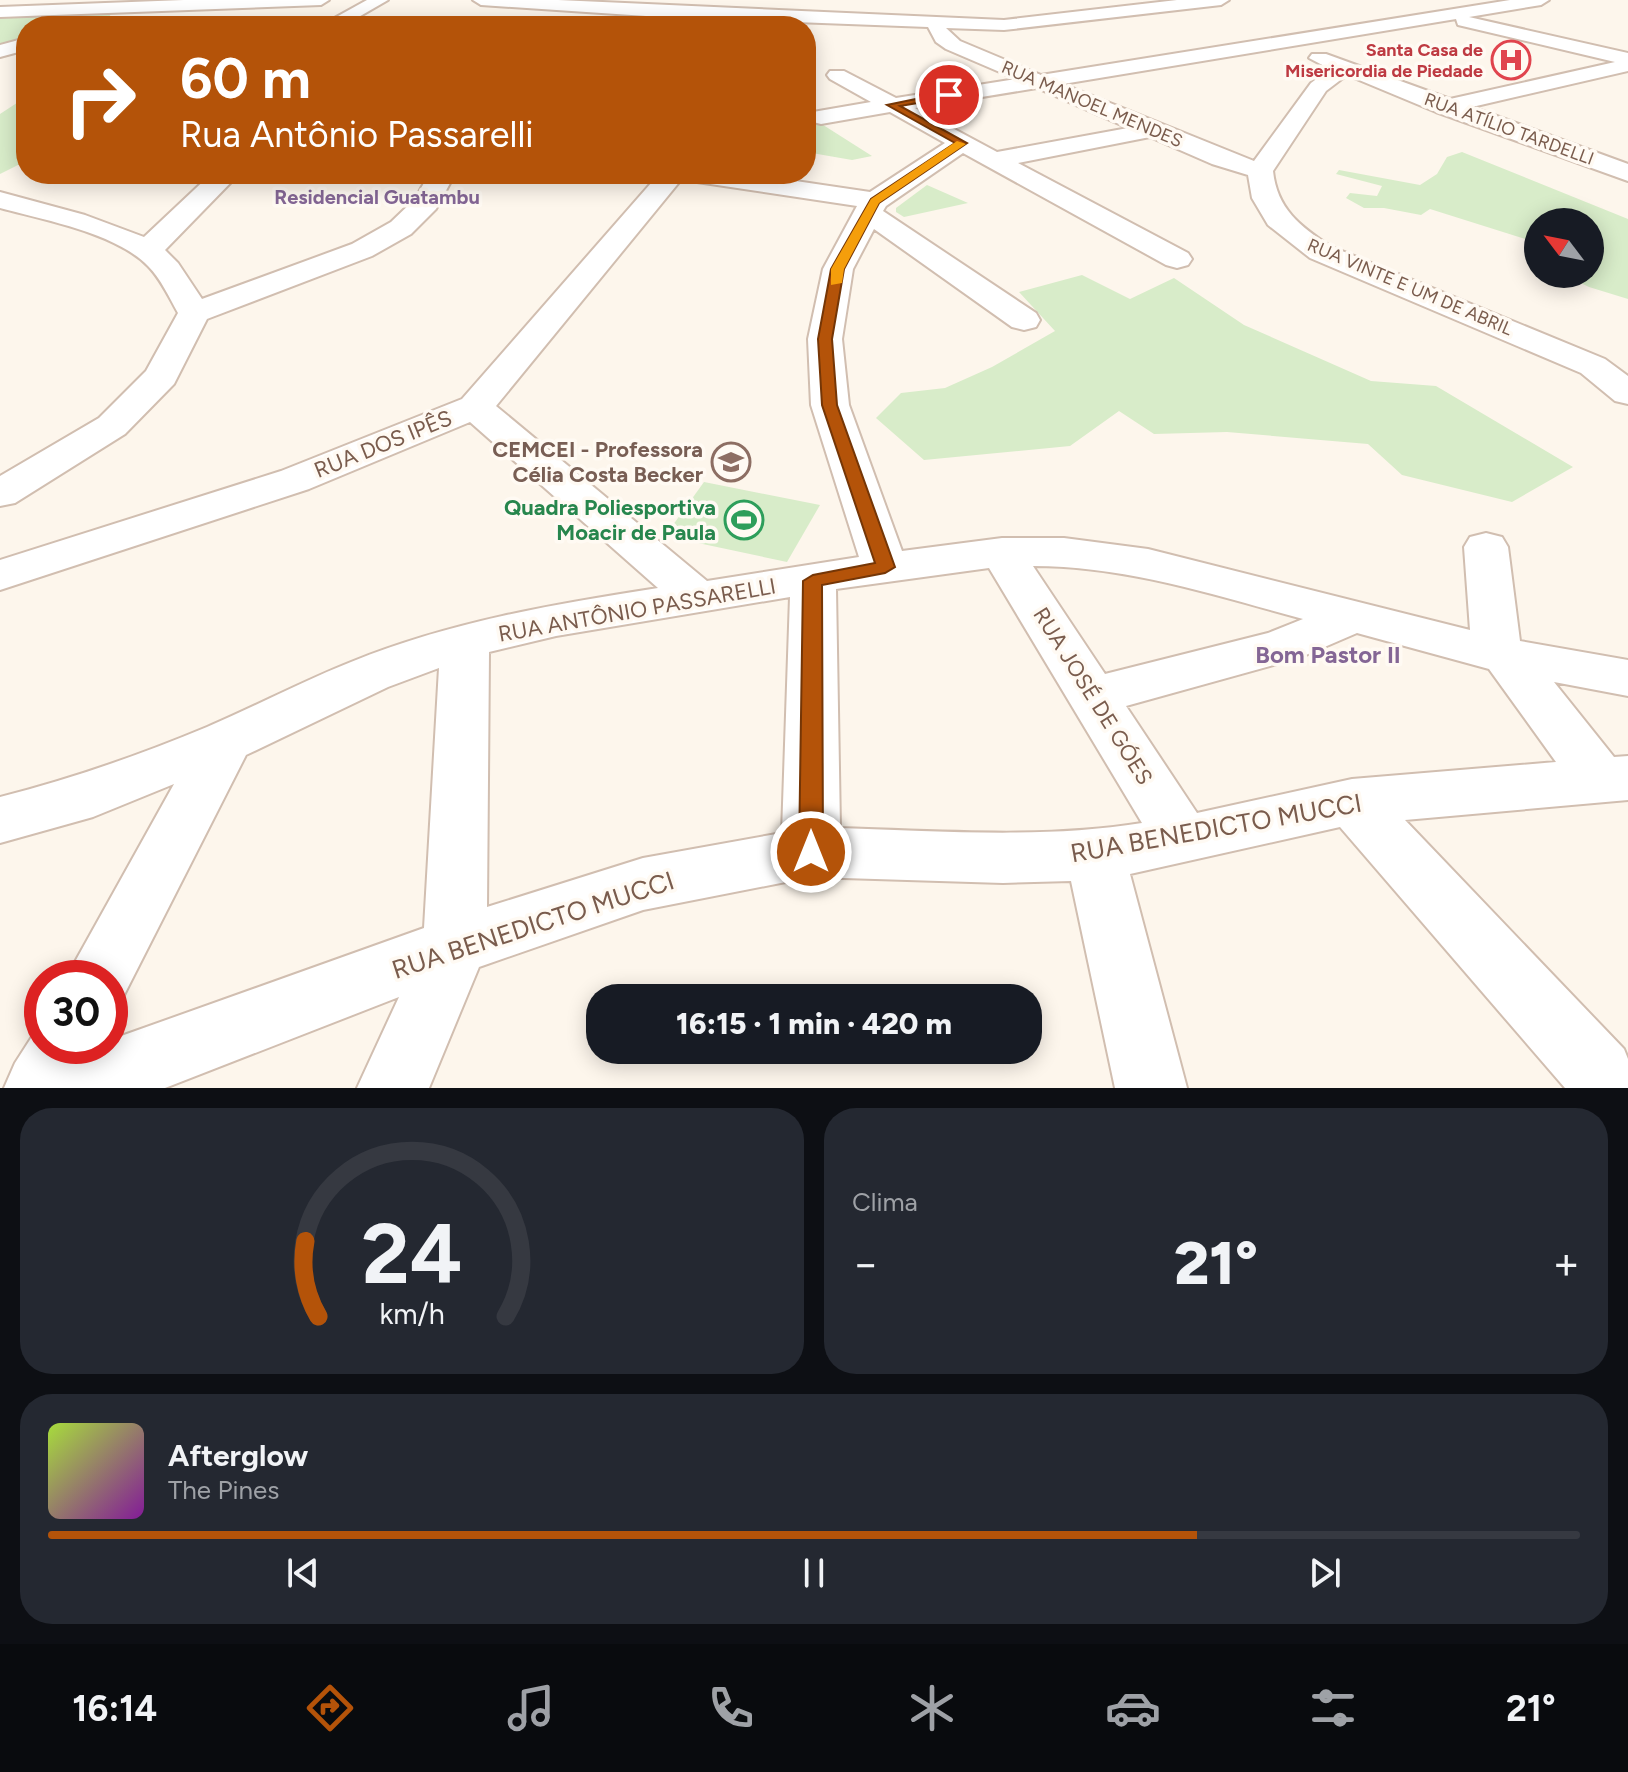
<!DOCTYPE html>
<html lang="pt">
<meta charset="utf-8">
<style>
body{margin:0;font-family:Figtree,sans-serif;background:#242831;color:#f1f3f6;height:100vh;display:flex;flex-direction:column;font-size:30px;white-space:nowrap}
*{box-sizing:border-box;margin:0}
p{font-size:26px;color:#9ea1a6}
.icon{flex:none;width:44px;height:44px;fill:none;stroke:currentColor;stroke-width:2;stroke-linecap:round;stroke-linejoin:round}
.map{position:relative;height:1088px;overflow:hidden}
.side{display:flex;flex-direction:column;gap:20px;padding:20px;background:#0d0f14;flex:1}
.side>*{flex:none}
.top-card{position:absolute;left:16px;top:16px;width:800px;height:168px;border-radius:32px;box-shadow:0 4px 20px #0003;background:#b45309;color:#fff;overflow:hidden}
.needle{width:52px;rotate:302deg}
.tools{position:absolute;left:1524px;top:208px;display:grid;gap:16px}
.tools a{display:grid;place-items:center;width:80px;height:80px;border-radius:50%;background:#171b24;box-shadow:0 4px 20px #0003;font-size:40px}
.speed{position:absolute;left:24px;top:960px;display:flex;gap:16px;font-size:40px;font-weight:700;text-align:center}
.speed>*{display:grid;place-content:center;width:104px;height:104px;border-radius:50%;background:#171b24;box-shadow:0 4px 20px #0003;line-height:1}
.speed .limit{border:12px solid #d22;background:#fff;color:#111}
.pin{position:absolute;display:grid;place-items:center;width:68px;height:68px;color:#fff;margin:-34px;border:4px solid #fff;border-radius:50%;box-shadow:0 2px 8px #0007}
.me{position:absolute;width:88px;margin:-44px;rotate:0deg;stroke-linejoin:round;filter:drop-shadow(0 0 6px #0008)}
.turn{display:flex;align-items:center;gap:28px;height:168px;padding:0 32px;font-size:36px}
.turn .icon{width:104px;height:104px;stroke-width:2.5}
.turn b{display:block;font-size:56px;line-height:68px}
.big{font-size:60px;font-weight:800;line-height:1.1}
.side .card{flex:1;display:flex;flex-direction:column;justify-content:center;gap:12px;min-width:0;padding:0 28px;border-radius:32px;background:#242831}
.side .dial{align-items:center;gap:0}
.dial svg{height:208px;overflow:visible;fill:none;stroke:#363941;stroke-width:7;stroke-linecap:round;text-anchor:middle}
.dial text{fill:#f1f3f6;stroke:none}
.song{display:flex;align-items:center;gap:24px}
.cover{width:96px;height:96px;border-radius:12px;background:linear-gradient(135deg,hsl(80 70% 55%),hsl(290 70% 35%))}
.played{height:8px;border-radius:4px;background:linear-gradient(90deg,#b45309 75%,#363941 75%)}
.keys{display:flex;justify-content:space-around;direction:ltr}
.heat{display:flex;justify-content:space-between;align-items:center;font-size:44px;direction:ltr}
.side .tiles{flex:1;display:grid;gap:20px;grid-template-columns:1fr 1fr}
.card:last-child{grid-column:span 2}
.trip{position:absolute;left:586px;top:984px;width:456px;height:80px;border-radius:32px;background:#171b24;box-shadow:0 4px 20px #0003;font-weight:800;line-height:80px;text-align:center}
.dock{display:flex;height:128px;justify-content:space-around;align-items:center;background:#090b0e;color:#9ea1a6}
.dock .icon{width:56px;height:56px}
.dock .selected{color:#b45309}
.dock b{font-size:36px;color:#f1f3f6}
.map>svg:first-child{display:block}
</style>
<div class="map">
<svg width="1628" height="1088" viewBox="0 0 1628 1088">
<rect width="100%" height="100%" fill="#fdf6ec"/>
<g fill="#d8ecc9">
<path d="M106,11l5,3 -2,3 -32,9h-51v14l-26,7v-33z"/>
<path d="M26,97v64l-26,13v-60z"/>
<path d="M875,104l-55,19 52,33 -20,4 -46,-8v-39z"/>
<path d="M1462,152l166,67v80l-39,-12 -27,-13h28v-52h-52v21l-108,-34 -9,6 -37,-7h-20l-18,-10 4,-5 27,3 5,-10 -46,-12 3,-4 81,15 17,-11 10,-17z"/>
<path d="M927,185l41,18 -64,14 -8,-5v-4z"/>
<path d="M1082,275l48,24 44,-21 70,47 127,56 65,5 137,81 -61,35 -110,-27 -34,-31 -141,-12 -73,2 -35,-23 -49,35 -146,14 -48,-42 25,-25 44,-5 47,-21 63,-36 -36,-39z"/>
<path d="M704,482l116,23 -33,57 -122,-26z"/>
</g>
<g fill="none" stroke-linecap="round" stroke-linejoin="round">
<defs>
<g id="minor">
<path d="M184,0h145l-8,5 -321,12v-10z"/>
<path d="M367,0h21l-45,26h-23z"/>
<path d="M473,0h85l446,20 173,-20h52l-8,5 -217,25 -58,-2 14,13 81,34 469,-75h39l-8,5 -72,12 159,36v18l-156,36 156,57v17l-192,-69 -89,-37 -21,16 -53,80c4,38 27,55 57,75l275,113 23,17v28l-13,-3 -34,-28 -271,-115 -42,-33 -16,-27 -4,-23 -36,-11 -62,-27 -132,26 170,90 4,6 -4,6 -11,3 -11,-3 -203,-112 -77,53 -3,5 153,102 4,7 -4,7 -12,3 -12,-3 -138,-98 -21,40 -11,70 7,66 53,146 100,-13h62l84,11 322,81 -6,-83 6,-10 16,-4 16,4 6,10 12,94 108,19v36l-74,-14 60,75 14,-1v44l-223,20 219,229 4,10v29h-63l-225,-261 -210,47 57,214h-72l-44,-207 -68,2 -192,-6 -168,33 -164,57 -50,121h-72l42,-91 -234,91h-161l11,-25 27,-42v25h68v-6l314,-112 15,-260 -51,19 -142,68 -124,244 -12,5v-26h-44l108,-194 -81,33 -93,26v-46c71,-18 140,-42 207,-70 49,-21 96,-46 144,-65 99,-40 203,-58 307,-74l-188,-166 -161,67 -309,101v-30l281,-89 181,-72 197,-225h89l122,18 75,-49 -55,-31 -69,12 -8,-2 -3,-5 3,-5 58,-10 -41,-23 -3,-4 3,-4h14l52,27 120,-19 -70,-30 -10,-7 -8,-15 -267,-10 -180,-12zM1456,19l2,6 157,37 -165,37 -124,-45h-14l-3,4 21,11 -19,14 -57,78 -191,-77zM1037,88l91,40 -131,24 -82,-44zM685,175l12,7 160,24 -34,63 -15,70 3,66 48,152 -152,24 -211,-175zM1033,566c93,0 181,29 270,53l-35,14 -163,41zM989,568l153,255c-100,16 -201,8 -302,5l-4,-239zM790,597l-8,236 -139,25 -156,49 2,-255 67,-16zM1357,633l132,36 67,93 -204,17 -155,34 -71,-107 173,-48z"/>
<path d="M26,38v12l-26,7v-12z"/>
<path d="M211,174h28l-74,76 13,13 24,36 150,-55 39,-22 24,-23 14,-25h26l-19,35 -25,25 -39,22 -165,63 -33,65 -49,50 -110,69 -15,3v-30l99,-58 47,-47 32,-58c-9,-16 -17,-34 -30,-47 -32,-33 -104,-46 -148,-58v-16l85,23 59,22z"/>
</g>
</defs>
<use href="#minor" stroke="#d1beb0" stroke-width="4"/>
<use href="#minor" fill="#fff" fill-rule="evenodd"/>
</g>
<path fill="#b45309" stroke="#753606" stroke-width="2" d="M949,92l4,5 -53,9 67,37 -88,60 -35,66 -12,70 5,66 58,162 -10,6 -63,12 1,267 -4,7 -8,3 -9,-3 -3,-7 4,-271 10,-6 62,-12 -53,-158 -4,-66 13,-70 40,-70 84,-56 -68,-38z"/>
<path fill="#f59e0b" d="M957,141l9,3 -87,59 -35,66 -2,14 -11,2v-16l40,-70z"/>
<defs>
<symbol id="hospital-ring" viewBox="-11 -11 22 22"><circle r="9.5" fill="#fffaf3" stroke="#e0444e" stroke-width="1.5"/><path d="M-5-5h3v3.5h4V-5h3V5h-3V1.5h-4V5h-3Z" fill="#e0444e"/></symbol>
<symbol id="school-ring" viewBox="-11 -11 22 22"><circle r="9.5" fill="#fffaf3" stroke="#8d6e63" stroke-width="1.5"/><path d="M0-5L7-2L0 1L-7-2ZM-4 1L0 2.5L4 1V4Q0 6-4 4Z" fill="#8d6e63"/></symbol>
<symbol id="stadium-ring" viewBox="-11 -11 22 22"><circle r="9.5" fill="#fffaf3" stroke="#2e9e5b" stroke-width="1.5"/><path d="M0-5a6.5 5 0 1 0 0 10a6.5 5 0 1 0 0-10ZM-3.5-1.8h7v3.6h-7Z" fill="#2e9e5b"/></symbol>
</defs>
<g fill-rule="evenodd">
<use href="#hospital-ring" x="1489" y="38" width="44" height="44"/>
<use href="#school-ring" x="709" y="440" width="44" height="44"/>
<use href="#stadium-ring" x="722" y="498" width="44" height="44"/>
</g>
<g text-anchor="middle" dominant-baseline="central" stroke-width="7" stroke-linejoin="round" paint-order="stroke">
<g font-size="18" font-weight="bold" fill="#be3a42" stroke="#fffaf3" text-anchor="end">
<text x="1483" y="50">Santa Casa de<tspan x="1483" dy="21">Misericordia de Piedade</tspan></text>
</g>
<g font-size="18" fill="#7a5c4d" stroke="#fffaf3">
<text transform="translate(1092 104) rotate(23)">RUA MANOEL MENDES</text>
<text transform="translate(1509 129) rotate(20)">RUA ATÍLIO TARDELLI</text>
<text transform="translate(1410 287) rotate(23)">RUA VINTE E UM DE ABRIL</text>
</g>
<g font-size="20" font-weight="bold" fill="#846695" stroke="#fffaf3">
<text x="377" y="197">Residencial Guatambu</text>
</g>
<g font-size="22" fill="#7a5c4d" stroke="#fffaf3">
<text transform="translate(383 444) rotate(-22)">RUA DOS IPÊS</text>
<text transform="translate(637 610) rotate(-10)">RUA ANTÔNIO PASSARELLI</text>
<text transform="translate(1093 696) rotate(58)">RUA JOSÉ DE GÓES</text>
</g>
<g font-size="22" font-weight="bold" fill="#785e54" stroke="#fffaf3" text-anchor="end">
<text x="703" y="449">CEMCEI - Professora<tspan x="703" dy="25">Célia Costa Becker</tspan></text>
</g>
<g font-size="22" font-weight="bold" fill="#27864d" stroke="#fffaf3" text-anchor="end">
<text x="716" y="507">Quadra Poliesportiva<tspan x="716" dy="25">Moacir de Paula</tspan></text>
</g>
<g font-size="24" font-weight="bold" fill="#846695" stroke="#fffaf3">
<text x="1328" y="654">Bom Pastor II</text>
</g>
<g font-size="26" fill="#7a5c4d" stroke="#fffaf3">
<text transform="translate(1216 828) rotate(-10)">RUA BENEDICTO MUCCI</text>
<text transform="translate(533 925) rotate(-18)">RUA BENEDICTO MUCCI</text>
</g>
</g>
</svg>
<div class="tools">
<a><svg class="needle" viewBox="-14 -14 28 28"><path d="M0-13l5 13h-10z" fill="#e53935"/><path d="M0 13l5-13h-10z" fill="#9ea1a6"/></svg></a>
</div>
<div class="speed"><div class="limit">30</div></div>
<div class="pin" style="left:949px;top:95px;background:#d93025"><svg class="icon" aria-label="arrive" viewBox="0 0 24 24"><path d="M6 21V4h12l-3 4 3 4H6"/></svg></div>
<svg class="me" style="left:811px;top:852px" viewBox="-20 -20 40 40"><circle r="17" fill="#b45309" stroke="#fff" stroke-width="3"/><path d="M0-11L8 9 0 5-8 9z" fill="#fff"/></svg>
<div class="trip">16:15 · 1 min · 420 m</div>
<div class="top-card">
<div class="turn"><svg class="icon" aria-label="right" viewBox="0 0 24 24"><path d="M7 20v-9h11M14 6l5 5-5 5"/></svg><div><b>60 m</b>Rua Antônio Passarelli</div></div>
</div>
</div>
<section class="side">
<div class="tiles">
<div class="card dial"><svg viewBox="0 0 100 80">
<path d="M14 69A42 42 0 1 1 86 69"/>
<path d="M14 69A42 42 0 0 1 9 40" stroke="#b45309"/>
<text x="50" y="56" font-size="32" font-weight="700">24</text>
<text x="50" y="72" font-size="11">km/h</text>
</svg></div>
<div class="card"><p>Clima</p>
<div class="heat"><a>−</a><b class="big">21°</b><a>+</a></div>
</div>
<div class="card">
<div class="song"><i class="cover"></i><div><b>Afterglow</b><p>The Pines</p></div></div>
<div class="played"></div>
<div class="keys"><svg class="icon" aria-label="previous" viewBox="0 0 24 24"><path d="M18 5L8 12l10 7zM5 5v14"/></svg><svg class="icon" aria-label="pause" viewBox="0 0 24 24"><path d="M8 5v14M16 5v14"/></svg><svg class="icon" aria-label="next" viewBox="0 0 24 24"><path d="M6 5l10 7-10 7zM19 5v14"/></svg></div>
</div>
</div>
</section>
<nav class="dock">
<b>16:14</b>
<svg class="icon selected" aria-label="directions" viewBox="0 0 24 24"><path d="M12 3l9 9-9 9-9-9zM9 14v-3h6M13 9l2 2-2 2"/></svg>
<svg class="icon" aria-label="music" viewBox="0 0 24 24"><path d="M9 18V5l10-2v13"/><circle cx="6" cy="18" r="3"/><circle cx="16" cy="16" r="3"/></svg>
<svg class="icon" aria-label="phone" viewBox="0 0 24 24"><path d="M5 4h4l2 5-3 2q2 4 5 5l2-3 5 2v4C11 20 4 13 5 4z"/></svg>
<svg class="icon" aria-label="climate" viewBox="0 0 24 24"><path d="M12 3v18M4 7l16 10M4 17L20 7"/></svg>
<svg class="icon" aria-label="car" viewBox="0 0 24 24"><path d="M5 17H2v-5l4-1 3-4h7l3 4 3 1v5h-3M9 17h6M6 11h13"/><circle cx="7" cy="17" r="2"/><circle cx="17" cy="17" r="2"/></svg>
<svg class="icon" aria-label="filters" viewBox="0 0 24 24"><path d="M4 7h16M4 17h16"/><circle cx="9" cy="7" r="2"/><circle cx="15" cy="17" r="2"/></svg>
<b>21°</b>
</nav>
